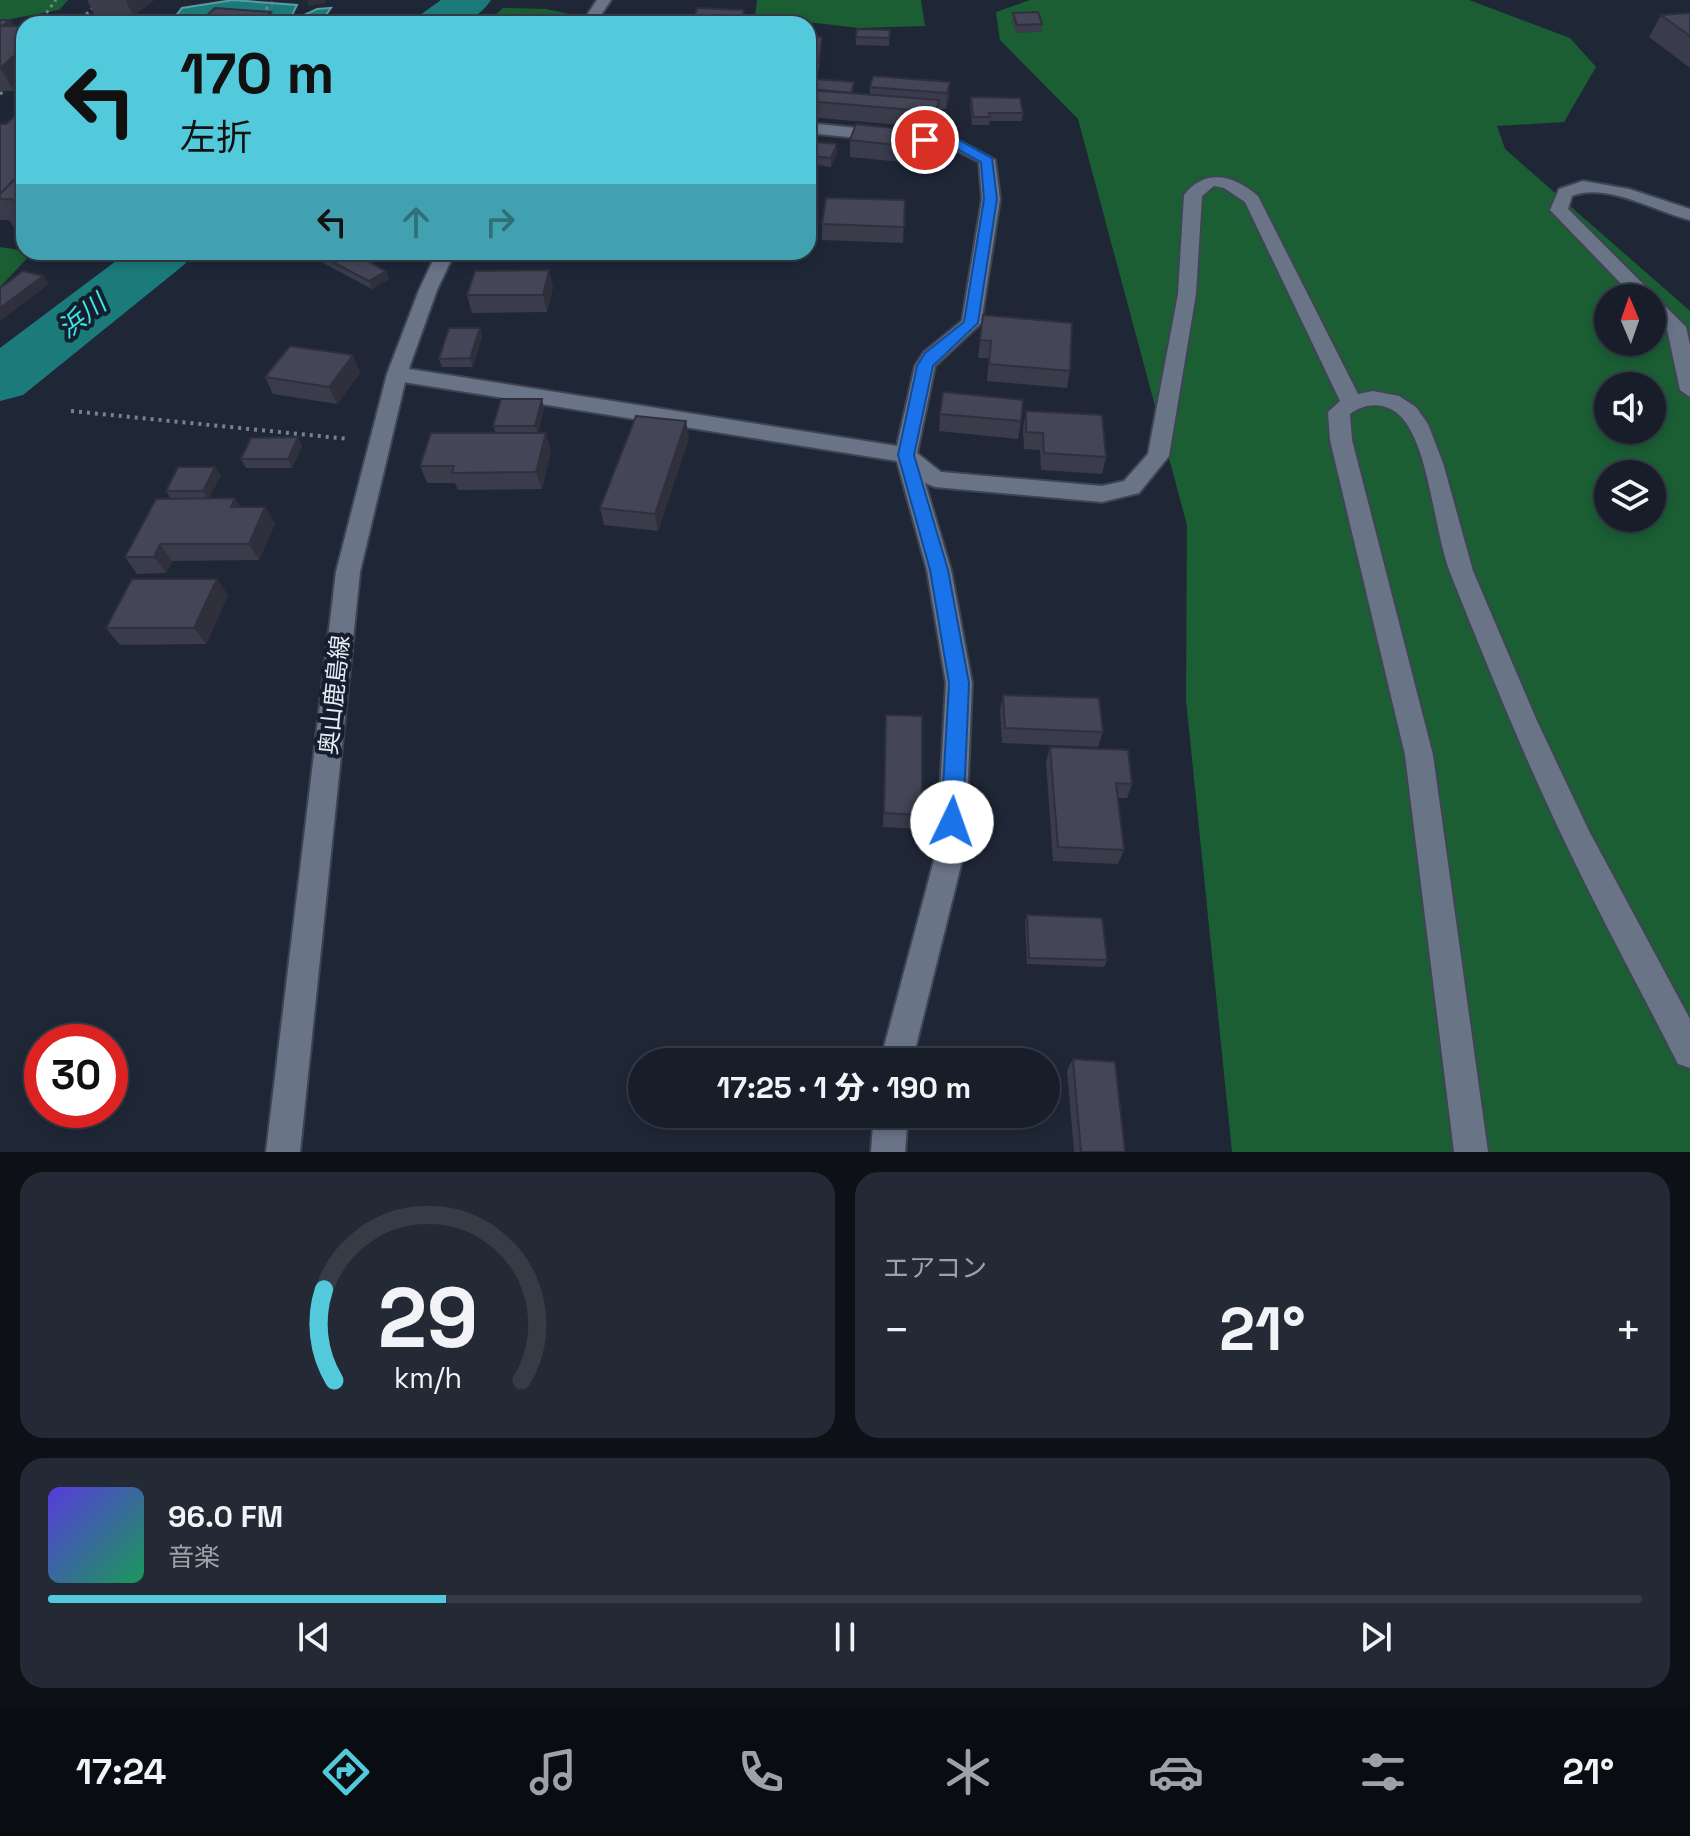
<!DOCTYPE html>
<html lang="ja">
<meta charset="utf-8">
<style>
body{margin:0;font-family:"Space Grotesk","Noto Sans JP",sans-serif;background:#242a35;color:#f1f3f6;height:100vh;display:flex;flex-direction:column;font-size:30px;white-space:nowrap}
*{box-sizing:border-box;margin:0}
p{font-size:26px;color:#9ea2a8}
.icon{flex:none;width:44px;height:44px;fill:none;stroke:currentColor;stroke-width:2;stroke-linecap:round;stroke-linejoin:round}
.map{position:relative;height:1152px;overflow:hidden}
.panel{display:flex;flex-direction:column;gap:20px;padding:20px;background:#0d1017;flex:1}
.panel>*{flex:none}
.guide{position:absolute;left:16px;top:16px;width:800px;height:244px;border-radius:24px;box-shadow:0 4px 12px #0003,0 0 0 2px #363b46;background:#53cadc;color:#111;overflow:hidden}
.needle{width:52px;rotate:358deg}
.controls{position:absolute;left:1594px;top:284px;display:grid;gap:16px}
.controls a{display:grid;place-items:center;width:72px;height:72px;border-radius:50%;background:#171d29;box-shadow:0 4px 12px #0003,0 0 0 2px #363b46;font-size:40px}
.speed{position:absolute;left:24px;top:1024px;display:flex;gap:16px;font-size:40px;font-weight:700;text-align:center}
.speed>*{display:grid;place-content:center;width:104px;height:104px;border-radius:50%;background:#171d29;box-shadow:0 4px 12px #0003,0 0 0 2px #363b46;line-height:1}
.speed .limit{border:12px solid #d22;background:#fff;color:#111}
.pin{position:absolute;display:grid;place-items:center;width:68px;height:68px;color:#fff;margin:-34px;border:4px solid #fff;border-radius:50%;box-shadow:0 2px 8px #0007}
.me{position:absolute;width:88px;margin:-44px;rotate:3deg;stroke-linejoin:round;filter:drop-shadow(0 0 6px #0008)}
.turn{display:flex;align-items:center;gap:28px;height:168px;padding:0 32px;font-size:36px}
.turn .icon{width:104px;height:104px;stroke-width:2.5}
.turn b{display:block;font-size:56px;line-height:68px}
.lanes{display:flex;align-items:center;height:76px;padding:0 32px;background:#0003;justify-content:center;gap:40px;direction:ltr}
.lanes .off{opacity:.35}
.big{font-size:60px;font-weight:800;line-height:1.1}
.panel .tile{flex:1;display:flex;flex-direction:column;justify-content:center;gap:12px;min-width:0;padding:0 28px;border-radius:24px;background:#242a35}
.panel .dial{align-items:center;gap:0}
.dial svg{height:208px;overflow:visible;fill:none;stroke:#363b46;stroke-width:7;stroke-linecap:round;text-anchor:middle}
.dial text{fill:#f1f3f6;stroke:none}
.song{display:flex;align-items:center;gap:24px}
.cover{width:96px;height:96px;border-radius:12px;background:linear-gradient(135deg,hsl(250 70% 55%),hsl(150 70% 35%))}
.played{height:8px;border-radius:4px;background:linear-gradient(90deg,#53cadc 25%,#363b46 25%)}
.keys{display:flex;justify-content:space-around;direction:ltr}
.heat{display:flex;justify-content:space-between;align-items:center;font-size:44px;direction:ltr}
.panel .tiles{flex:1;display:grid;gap:20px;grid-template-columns:1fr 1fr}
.tile:last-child{grid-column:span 2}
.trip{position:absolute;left:628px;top:1048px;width:432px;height:80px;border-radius:40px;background:#171d29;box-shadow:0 4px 12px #0003,0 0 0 2px #363b46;font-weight:800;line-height:80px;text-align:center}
.tabs{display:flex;height:128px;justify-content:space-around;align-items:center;background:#090c10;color:#9ea2a8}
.tabs .icon{width:56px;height:56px}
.tabs .active{color:#53cadc}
.tabs b{font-size:36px;color:#f1f3f6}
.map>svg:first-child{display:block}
</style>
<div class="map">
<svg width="1690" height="1152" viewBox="0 0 1690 1152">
<rect width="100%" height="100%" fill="#1f2737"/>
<g fill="#1b5e34" fill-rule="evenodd">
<path d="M0,0h68l-9,10 -59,11z"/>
<path d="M757,0h164l4,26 -66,2 -104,-12z"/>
<path d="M1030,0h439l101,38 26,29 -32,55 -67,4 8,23 185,162v841h-458l-46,-452 1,-175 -109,-406 -78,-79 -4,-28zM1608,298h44v44h-44zM1608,386h44v44h-44zM1608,474h44v44h-44z"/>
<path d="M503,8l43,1 28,6v9h-89z"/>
<path d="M0,247l33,5 -33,35z"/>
</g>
<path fill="#1b7b7b" stroke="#589da0" stroke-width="2" d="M233,0l64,5 -5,10 8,2 17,-8 14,-1 -10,14 -5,2h-36l-11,-7 -91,3 -3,-3 7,-9z"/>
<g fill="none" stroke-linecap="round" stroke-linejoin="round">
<g fill="#1b7b7b" fill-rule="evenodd">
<path d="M441,0h50c-21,30 -44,24 -77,24l6,-9z"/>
<path d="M128,252h66l-9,12 -162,131 -23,6v-53z"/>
</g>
<defs>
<g id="minor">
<path d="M808,123l146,15 41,22 5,39 -19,124 -46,43 -18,87 24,19 161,14 22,-5 24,-27 30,-160 6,-99c22,-28 51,-19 74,1l100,198 15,-3 26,5 17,11 12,17 15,39 30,108 64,150 52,110 101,188v49l-12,-4c-41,-81 -85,-161 -123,-243 -38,-81 -71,-164 -104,-246 -17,-42 -21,-124 -48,-156 -14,-17 -36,-18 -53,-5l2,26 81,315 55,397h-34l-49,-397 -75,-315 -2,-28 12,-11 -95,-199 -21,-14 -10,-2 -12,10 -6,98 -27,162 -30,37 -37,9 -167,-15 -10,-4 26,87 21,113 -7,166 -53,213h-32l57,-213 9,-166 -19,-113 -30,-109 -500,-80 -10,-7 10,-7 500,79 18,-80 9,-14 38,-31 20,-122 -3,-37 -29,-15 -142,-14z"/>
<path d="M1583,181l46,8 61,20v11c-35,-8 -82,-38 -118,-24l-4,13 118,118 4,18v52l-10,-7 -13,-61 -15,-14v-17h-17l-85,-88 9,-21z"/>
<path d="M874,1114h34l-3,38h-34z"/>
</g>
<g id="secondary">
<path d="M597,0h14l-16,24h-14z"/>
<path d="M437,252h18l-18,38 -30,84 -47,198 -60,580h-34l70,-580 51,-198 32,-84z"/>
</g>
</defs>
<use href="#minor" stroke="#3e4552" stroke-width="4"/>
<use href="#secondary" stroke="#3e4552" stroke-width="4"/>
<g stroke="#7a818e" stroke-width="3" stroke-dasharray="3 4" stroke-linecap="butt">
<path d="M38,24l18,-24"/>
<path d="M65,24l11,-1"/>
<path d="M76,24l20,-19"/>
<path d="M251,24l24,-24"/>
<path d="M0,94l4,-3"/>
</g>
<path stroke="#7a818e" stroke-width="4" stroke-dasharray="3 5" stroke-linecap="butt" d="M71,411l278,28"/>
<use href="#minor" fill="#6a7487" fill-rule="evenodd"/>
<use href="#secondary" fill="#6a7487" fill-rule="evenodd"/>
</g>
<g fill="#3a3b4b">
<path d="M87,0h67l-21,16 -39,-2z"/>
<path d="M1013,13l29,11 -1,8 -25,1 -4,-12z"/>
<path d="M1690,13v55l-41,-31 12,-22z"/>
<path d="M0,20h10l3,6h11v56l-10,9h-14z"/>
<path d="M890,30l-1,16 -33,-1v-8z"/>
<path d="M808,36l14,9 -3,25 -11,-1z"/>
<path d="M854,82l-1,11 17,2v-8l80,-5 -1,16 -3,11h-7l-4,19 -127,-11v-24l3,-3z"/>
<path d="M971,97l52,16 -1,8h-32l-1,4h-17l-2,-20z"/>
<path d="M24,110v128h-3l-12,-18h-9v-96h6z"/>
<path d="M928,132l-1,16 -5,16 -72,-7v-17z"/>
<path d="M953,143v8l-4,12 -18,-2v-8z"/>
<path d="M837,144v9l-6,14 -21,-3v-8z"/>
<path d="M905,200l-2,43 -81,-3v-16z"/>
<path d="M321,256l65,15 3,8 -17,10 -47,-25z"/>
<path d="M553,287l-6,25 -75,1 -5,-18z"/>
<path d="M983,315l87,56 -3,17 -80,-7 2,-23h-11z"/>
<path d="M482,336l-9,31h-31l-3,-8z"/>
<path d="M360,373l-23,31 -64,-10 -8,-17z"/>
<path d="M544,408l-6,25 13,17 -9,39 -84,1 -3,-7h-28l-7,-17 76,-33 -3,-7z"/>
<path d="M1026,411l80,46 -4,17 -61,-4 -1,-20 -16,-1 -1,-21z"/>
<path d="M940,414l81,7 -3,18 -79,-8z"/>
<path d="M686,421l3,17 -31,93 -54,-6 -4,-17z"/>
<path d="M298,437l4,9 -10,22h-46l-5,-9z"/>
<path d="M215,467l6,8 -12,23 31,9h25l10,17 -16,36 -87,1 -6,12 -29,1 -12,-17 46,-58 -5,-8z"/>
<path d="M228,595l-22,49 -86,1 -14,-17z"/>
<path d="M1003,695l100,37 -5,15 -96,-4 -2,-33z"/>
<path d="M885,730l37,85 -2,14 -37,-2z"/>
<path d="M1050,747l82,37 -5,14h-9l6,52 -6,14 -65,-3 -7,-99z"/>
<path d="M1027,915l80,45 -3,7 -77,-3 -2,-43z"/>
<path d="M1073,1059l52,93h-51l-7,-82z"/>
</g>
<g fill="#30303d">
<path d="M128,0h26l-21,16 -7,-15z"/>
<path d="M307,0h18v3l-16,3z"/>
<path d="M271,12l5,12h-18z"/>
<path d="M10,20l12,22 -20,-16z"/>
<path d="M24,47v35l-10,9 -14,-23z"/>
<path d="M950,82l-1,16 -3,11 1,-16z"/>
<path d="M939,100l-1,17 -3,11 1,-16z"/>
<path d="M928,132l-1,16 -5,16 1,-16z"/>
<path d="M837,144v9l-6,14v-9z"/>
<path d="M549,270l4,17 -6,25 -4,-17z"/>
<path d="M386,271l3,8 -17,10 -3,-8z"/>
<path d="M43,276l6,8 -49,37v-13z"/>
<path d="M480,328l2,8 -9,31 -3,-9z"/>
<path d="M353,355l7,18 -23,31 -8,-17z"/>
<path d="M542,399l2,9 -6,26 -3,-8z"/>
<path d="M686,421l3,17 -31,93 -3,-17z"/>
<path d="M546,433l5,17 -9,39 -6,-17z"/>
<path d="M298,437l4,9 -10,22 -4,-9z"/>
<path d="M215,467l6,8 -13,25 -5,-9z"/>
<path d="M235,498l10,17 -14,-8z"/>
<path d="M265,507l10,17 -16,36 -10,-16z"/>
<path d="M160,544l12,17 -6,12 -12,-16z"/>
<path d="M217,579l11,16 -22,49 -12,-16z"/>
</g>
<g fill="#444557" stroke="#30303d" stroke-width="2">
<path d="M215,8l56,4 -13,12h-61z"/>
<path d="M697,8l47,2 -4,14h-48z"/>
<path d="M1038,12l4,12 -25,1 -4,-12z"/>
<path d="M1690,13v23l-29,-21z"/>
<path d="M164,18l37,2 -4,4h-40z"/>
<path d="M0,20h10l-8,6h22l-5,5h5v16l-24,21z"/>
<path d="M857,29l33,1 -1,8 -33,-1z"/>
<path d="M808,36l14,1 -3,25 -11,-1z"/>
<path d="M873,76l77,6 -3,11 -77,-6z"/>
<path d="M815,79l39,3 -3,11 -40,-4z"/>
<path d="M809,90l130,10 -3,12 -128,-11z"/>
<path d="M971,97l49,1 3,15h-34l1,4h-17z"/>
<path d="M22,110h2v60l-24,24v-70h6z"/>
<path d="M856,124l72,8 -5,16 -73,-8z"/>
<path d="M935,141l18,2 -3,12 -19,-2z"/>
<path d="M816,142l21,2 -6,14 -21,-2z"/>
<path d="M24,170v30l-24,-1v-5z"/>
<path d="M826,198l79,2 -1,27 -82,-3z"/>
<path d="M328,252h23l35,19 -17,10 -48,-25z"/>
<path d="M549,270l-6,25h-76l8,-24z"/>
<path d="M23,271l20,5 -43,32v-20z"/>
<path d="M983,315l89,8 -2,48 -81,-7 2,-23 -11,-1z"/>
<path d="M449,328h31l-10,30 -31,1z"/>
<path d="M290,346l63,9 -24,32 -64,-10z"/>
<path d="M943,392l80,8 -2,21 -81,-7z"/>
<path d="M501,399h41l-7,27h-42z"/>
<path d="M1026,411l76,4 4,42 -62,-4 -1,-20 -17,-1z"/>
<path d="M636,416l50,5 -31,93 -55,-6z"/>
<path d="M431,433h115l-10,39 -84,1 2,-7h-34z"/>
<path d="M298,437l-10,22h-47l10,-21z"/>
<path d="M178,467h37l-12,24h-37z"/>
<path d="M235,498l-4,9h34l-16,37h-89l-6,13h-29l31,-58z"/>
<path d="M132,579h85l-23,49h-88z"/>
<path d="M1003,695l96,3 4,34 -98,-4z"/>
<path d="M886,715l36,1v99l-38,-2z"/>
<path d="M1050,747l78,3 4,34 -16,-1 8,67 -66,-3z"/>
<path d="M1027,915l75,3 5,42 -78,-2z"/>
<path d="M1073,1059l42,3 10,90h-44z"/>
</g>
<path fill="#1a73e8" stroke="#114b97" stroke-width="2" d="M925,136l34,4 33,18 5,41 -19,124 -45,43 -19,89 34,115 21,113 -6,139 -3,7 -8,2 -7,-2 -4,-7 8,-139 -19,-113 -32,-115 19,-89 8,-13 39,-31 20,-123 -3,-37 -29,-16 -31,-4v-5z"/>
<g text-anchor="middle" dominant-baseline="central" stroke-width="8" stroke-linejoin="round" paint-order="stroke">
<g font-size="24" fill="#e6ecf6" stroke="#161e2d">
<text transform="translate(334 695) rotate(-84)">奥山鹿島線</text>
</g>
<g font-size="26" font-style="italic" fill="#38e7e8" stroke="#161e2d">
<text transform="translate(82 316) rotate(-38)">浜川</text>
</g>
</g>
</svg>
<div class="controls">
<a><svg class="needle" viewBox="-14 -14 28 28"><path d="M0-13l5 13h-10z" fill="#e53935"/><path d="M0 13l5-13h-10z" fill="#9ea2a8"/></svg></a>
<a><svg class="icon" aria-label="sound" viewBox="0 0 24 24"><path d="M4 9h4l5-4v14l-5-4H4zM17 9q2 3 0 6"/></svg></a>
<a><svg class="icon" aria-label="layers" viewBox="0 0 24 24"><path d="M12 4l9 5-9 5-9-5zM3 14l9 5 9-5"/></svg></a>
</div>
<div class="speed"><div class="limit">30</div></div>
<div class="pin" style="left:925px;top:140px;background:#d93025"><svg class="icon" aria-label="arrive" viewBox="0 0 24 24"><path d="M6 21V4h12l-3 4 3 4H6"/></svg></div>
<svg class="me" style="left:952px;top:822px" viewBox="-20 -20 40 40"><circle r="19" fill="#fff"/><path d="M0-13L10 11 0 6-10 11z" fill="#1a73e8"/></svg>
<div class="trip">17:25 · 1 分 · 190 m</div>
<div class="guide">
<div class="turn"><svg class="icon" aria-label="left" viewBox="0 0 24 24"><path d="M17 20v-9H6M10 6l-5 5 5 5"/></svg><div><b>170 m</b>左折</div></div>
<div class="lanes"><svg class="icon" aria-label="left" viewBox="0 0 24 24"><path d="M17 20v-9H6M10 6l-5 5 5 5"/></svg><svg class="icon off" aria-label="ahead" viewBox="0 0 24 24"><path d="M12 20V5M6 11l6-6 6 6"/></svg><svg class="icon off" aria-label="right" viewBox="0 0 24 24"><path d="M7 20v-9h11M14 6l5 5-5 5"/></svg></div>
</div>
</div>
<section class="panel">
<div class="tiles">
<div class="tile dial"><svg viewBox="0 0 100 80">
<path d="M14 69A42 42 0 1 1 86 69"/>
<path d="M14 69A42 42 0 0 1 10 34" stroke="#53cadc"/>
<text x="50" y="56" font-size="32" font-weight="700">29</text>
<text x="50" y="72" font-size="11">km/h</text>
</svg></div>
<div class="tile"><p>エアコン</p>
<div class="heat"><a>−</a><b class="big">21°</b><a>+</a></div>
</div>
<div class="tile">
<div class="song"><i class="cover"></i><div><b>96.0 FM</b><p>音楽</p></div></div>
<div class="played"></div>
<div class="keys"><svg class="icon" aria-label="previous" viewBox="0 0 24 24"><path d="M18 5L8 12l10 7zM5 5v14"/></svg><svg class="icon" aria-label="pause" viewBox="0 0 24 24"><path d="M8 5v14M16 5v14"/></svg><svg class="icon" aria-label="next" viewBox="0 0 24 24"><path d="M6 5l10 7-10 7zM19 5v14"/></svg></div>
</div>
</div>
</section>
<nav class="tabs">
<b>17:24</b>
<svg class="icon active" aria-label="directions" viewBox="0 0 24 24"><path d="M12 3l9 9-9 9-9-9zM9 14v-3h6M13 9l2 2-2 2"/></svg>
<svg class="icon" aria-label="music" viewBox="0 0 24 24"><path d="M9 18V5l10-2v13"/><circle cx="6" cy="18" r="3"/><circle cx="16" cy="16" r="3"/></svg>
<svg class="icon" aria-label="phone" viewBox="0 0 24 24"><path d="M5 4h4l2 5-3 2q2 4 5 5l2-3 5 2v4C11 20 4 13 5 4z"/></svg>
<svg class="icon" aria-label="climate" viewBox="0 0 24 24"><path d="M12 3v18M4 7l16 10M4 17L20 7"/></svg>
<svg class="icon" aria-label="car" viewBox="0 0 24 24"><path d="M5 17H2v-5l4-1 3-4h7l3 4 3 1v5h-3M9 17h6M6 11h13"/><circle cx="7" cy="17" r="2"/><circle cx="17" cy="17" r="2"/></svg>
<svg class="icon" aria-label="filters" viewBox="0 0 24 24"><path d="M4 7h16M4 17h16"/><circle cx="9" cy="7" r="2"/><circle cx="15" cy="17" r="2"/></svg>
<b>21°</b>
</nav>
